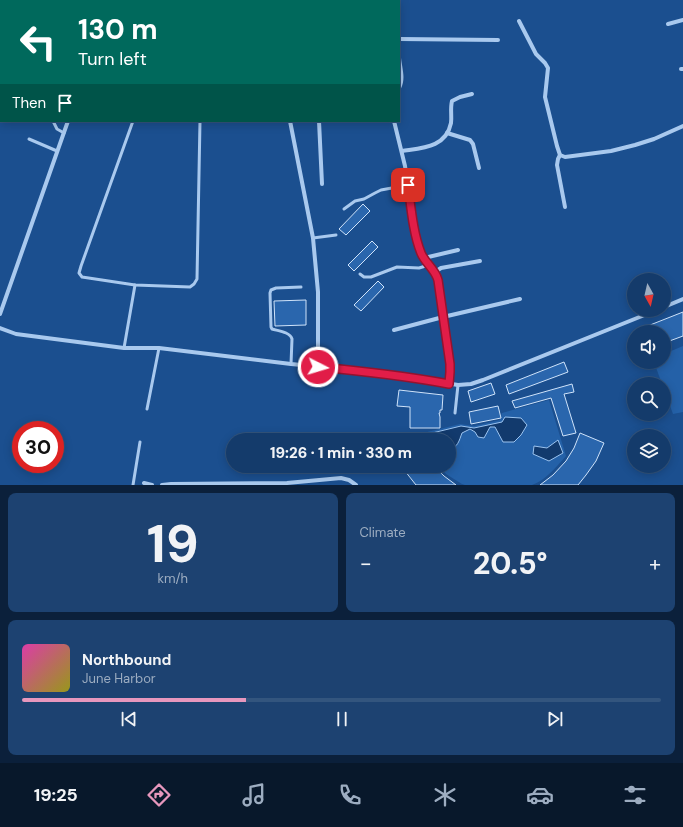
<!DOCTYPE html>
<meta charset="utf-8">
<style>
body{margin:0;font-family:"DM Sans",sans-serif;background:#1d4271;color:#f1f3f6;height:100vh;display:flex;flex-direction:column;font-size:15px;white-space:nowrap}
*{box-sizing:border-box;margin:0}
p{font-size:13px;color:#9dadc1}
.icon{flex:none;width:22px;height:22px;fill:none;stroke:currentColor;stroke-width:2;stroke-linecap:round;stroke-linejoin:round}
.map{position:relative;height:485px;overflow:hidden}
.sheet{display:flex;flex-direction:column;gap:8px;padding:8px;background:#0b203b;flex:1}
.sheet>*{flex:none}
.hud{position:absolute;left:0px;top:0px;width:400px;height:122px;box-shadow:0 2px 10px #0003,0 0 0 1px #33557e;background:#00695c;color:#fff;overflow:hidden}
.needle{width:26px;rotate:172deg}
.buttons{position:absolute;left:627px;top:273px;display:grid;gap:8px}
.buttons a{display:grid;place-items:center;width:44px;height:44px;border-radius:50%;background:#143b6b;box-shadow:0 2px 10px #0003,0 0 0 1px #33557e;font-size:20px}
.speed{position:absolute;left:12px;top:421px;display:flex;gap:8px;font-size:20px;font-weight:700;text-align:center}
.speed>*{display:grid;place-content:center;width:52px;height:52px;border-radius:50%;background:#143b6b;box-shadow:0 2px 10px #0003,0 0 0 1px #33557e;line-height:1}
.speed .limit{border:6px solid #d22;background:#fff;color:#111}
.pin{position:absolute;display:grid;place-items:center;width:34px;height:34px;color:#fff;margin:-17px;border-radius:8px;box-shadow:0 2px 6px #0006}
.me{position:absolute;width:44px;margin:-22px;rotate:95deg;stroke-linejoin:round;filter:drop-shadow(0 0 3px #0008)}
.turn{display:flex;align-items:center;gap:14px;height:84px;padding:0 12px;font-size:18px}
.turn .icon{width:52px;height:52px;stroke-width:2.5}
.turn b{display:block;font-size:28px;line-height:34px}
.then{display:flex;align-items:center;height:38px;padding:0 12px;background:#0003;gap:8px;font-size:15px}
.big{font-size:30px;font-weight:800;line-height:1.1}
.sheet .tile{flex:1;display:flex;flex-direction:column;justify-content:center;gap:6px;min-width:0;padding:0 14px;border-radius:8px;background:#1d4271}
.sheet .dial{align-items:center;gap:0}
.dial b{font-size:52px;line-height:1}
.song{display:flex;align-items:center;gap:12px}
.cover{width:48px;height:48px;border-radius:6px;background:linear-gradient(135deg,hsl(320 70% 55%),hsl(60 70% 35%))}
.played{height:4px;border-radius:2px;background:linear-gradient(90deg,#e797bd 35%,#33557e 35%)}
.keys{display:flex;justify-content:space-around;direction:ltr}
.heat{display:flex;justify-content:space-between;align-items:center;font-size:22px;direction:ltr}
.sheet .tiles{flex:1;display:grid;gap:8px;grid-template-columns:1fr 1fr}
.tile:last-child{grid-column:span 2}
.trip{position:absolute;left:226px;top:433px;width:230px;height:40px;border-radius:20px;background:#143b6b;box-shadow:0 2px 10px #0003,0 0 0 1px #33557e;font-weight:800;line-height:40px;text-align:center}
.dock{display:flex;height:64px;justify-content:space-around;align-items:center;background:#08182b;color:#9dadc1}
.dock .icon{width:28px;height:28px}
.dock .active{color:#e797bd}
.dock b{font-size:18px;color:#f1f3f6}
.map>svg:first-child{display:block}
</style>
<div class="map">
<svg width="683" height="485" viewBox="0 0 683 485">
<rect width="100%" height="100%" fill="#1b4f8f"/>
<g fill="#2461a8">
<path d="M683,346v66l-10,2 -9,-25v-5h-2l-8,-22h10v-8z"/>
<path d="M549,400l17,56c-10,11 -20,24 -34,29h-67l-3,-1 -16,-10 -7,-8h10v-26h-27l-3,-6 41,-10 14,2 26,-6 2,-7z"/>
</g>
<g fill="#123a6d" stroke="#9cc4f0">
<path d="M505,417l16,1 6,7 -6,10 -7,7h-11l-8,-15h-5l-6,11 -6,-1 -3,-5 -5,-3 -8,4c-3,8 -4,14 -13,17v-10h-22l-3,-5 37,-9 13,2 28,-6z"/>
<path d="M558,440l5,13 -14,8 -16,-7 1,-8 13,2z"/>
</g>
<g fill="#2a66ad" stroke="#cfe3fa">
<path d="M363,204l7,7 -24,24 -7,-6z"/>
<path d="M372,241l6,6 -24,24 -6,-6z"/>
<path d="M378,281l6,6 -23,24 -7,-6z"/>
<path d="M306,300v25l-31,1 -1,-25z"/>
<path d="M683,312v24l-19,7v-11h-17l-2,-5z"/>
<path d="M564,362l4,10 -59,22 -3,-9z"/>
<path d="M491,383l4,11 -24,8 -3,-11z"/>
<path d="M572,384l2,8 -10,2 12,39 -13,3 -12,-38 -36,10 -3,-7z"/>
<path d="M399,390l44,5 -1,15h-2v3h-1l1,4v11h-30v-21l-13,-1z"/>
<path d="M498,406l3,12 -30,6 -2,-12z"/>
<path d="M580,433l24,10 -8,18 -10,14 -8,10h-38l13,-10 13,-14 8,-13z"/>
<path d="M401,466h33l10,10 12,9h-40z"/>
</g>
<g fill="none" stroke-linecap="round" stroke-linejoin="round">
<g stroke="#a9c9ee" stroke-width="3">
<path d="M103,1v-1"/>
<path d="M0,89h1"/>
<path d="M53,121l4,8 7,4"/>
<path d="M133,121l-52,145 -2,7 3,4 53,8 55,2 4,-3 3,-5 3,-158"/>
<path d="M29,139l28,12"/>
<path d="M344,209l11,-8 9,-2 11,-6 6,-3 27,-5"/>
<path d="M313,238l23,-3"/>
<path d="M360,274l4,3h7l26,-10 22,1 10,-3"/>
<path d="M124,348l11,-63"/>
<path d="M291,364l1,-25c-2,-7 -13,-8 -20,-10l-1,-2 -1,-34 1,-3 5,-2 25,-1"/>
<path d="M147,409l12,-61"/>
<path d="M455,413l3,-28"/>
<path d="M133,485l7,-43"/>
</g>
<g stroke="#a9c9ee" stroke-width="4">
<path d="M75,0l3,1"/>
<path d="M375,0v1"/>
<path d="M125,1v-1"/>
<path d="M519,21l17,33 9,9 3,5 -3,29 12,49 3,9 5,2 46,-6 24,-6 19,-6 29,-13"/>
<path d="M668,24l15,-4"/>
<path d="M399,39l99,1"/>
<path d="M399,58c1,10 5,21 0,30"/>
<path d="M681,69h2"/>
<path d="M290,121l23,117 5,54v75"/>
<path d="M319,121l3,63"/>
<path d="M394,121l11,45 9,59 5,20 5,13 11,14 3,8 12,84v8l-1,12"/>
<path d="M447,133l23,7 3,4 6,24"/>
<path d="M402,151c19,-3 44,-3 49,-28 1,-7 -1,-14 1,-22l8,-4 12,-3"/>
<path d="M560,155l-2,4 -1,6 8,42"/>
<path d="M424,258l34,-8"/>
<path d="M435,272l6,-4 39,-7"/>
<path d="M664,307l19,-8"/>
<path d="M0,314l68,-193"/>
<path d="M0,328l16,6 108,14h35l132,16 72,7 59,8 36,6 13,-1 12,-4 174,-70"/>
<path d="M394,330l49,-13 77,-18"/>
<path d="M144,483l8,2"/>
<path d="M162,485l9,-1 116,-1 54,-5 8,2 7,5"/>
</g>
</g>
<g fill="none" stroke-linecap="round" stroke-linejoin="round">
<defs>
<path id="route" d="M318,367c44,4 88,9 131,17l1,-12v-8l-12,-84c-3,-11 -13,-17 -17,-27 -8,-20 -10,-46 -13,-68"/>
</defs>
<use href="#route" stroke="#92132f" stroke-width="10"/>
<use href="#route" stroke="#e11d48" stroke-width="7"/>
</g>
</svg>
<div class="buttons">
<a><svg class="needle" viewBox="-14 -14 28 28"><path d="M0-13l5 13h-10z" fill="#e53935"/><path d="M0 13l5-13h-10z" fill="#9dadc1"/></svg></a>
<a><svg class="icon" aria-label="sound" viewBox="0 0 24 24"><path d="M4 9h4l5-4v14l-5-4H4zM17 9q2 3 0 6"/></svg></a>
<a><svg class="icon" aria-label="search" viewBox="0 0 24 24"><circle cx="10" cy="10" r="6"/><path d="M15 15l6 6"/></svg></a>
<a><svg class="icon" aria-label="layers" viewBox="0 0 24 24"><path d="M12 4l9 5-9 5-9-5zM3 14l9 5 9-5"/></svg></a>
</div>
<div class="speed"><div class="limit">30</div></div>
<div class="pin" style="left:408px;top:185px;background:#d93025"><svg class="icon" aria-label="arrive" viewBox="0 0 24 24"><path d="M6 21V4h12l-3 4 3 4H6"/></svg></div>
<svg class="me" style="left:318px;top:367px" viewBox="-20 -20 40 40"><circle r="17" fill="#e11d48" stroke="#fff" stroke-width="3"/><path d="M0-11L8 9 0 5-8 9z" fill="#fff"/></svg>
<div class="trip">19:26 · 1 min · 330 m</div>
<div class="hud">
<div class="turn"><svg class="icon" aria-label="left" viewBox="0 0 24 24"><path d="M17 20v-9H6M10 6l-5 5 5 5"/></svg><div><b>130 m</b>Turn left</div></div>
<div class="then">Then<svg class="icon" aria-label="arrive" viewBox="0 0 24 24"><path d="M6 21V4h12l-3 4 3 4H6"/></svg></div>
</div>
</div>
<section class="sheet">
<div class="tiles">
<div class="tile dial"><b>19</b><p>km/h</p></div>
<div class="tile"><p>Climate</p>
<div class="heat"><a>−</a><b class="big">20.5°</b><a>+</a></div>
</div>
<div class="tile">
<div class="song"><i class="cover"></i><div><b>Northbound</b><p>June Harbor</p></div></div>
<div class="played"></div>
<div class="keys"><svg class="icon" aria-label="previous" viewBox="0 0 24 24"><path d="M18 5L8 12l10 7zM5 5v14"/></svg><svg class="icon" aria-label="pause" viewBox="0 0 24 24"><path d="M8 5v14M16 5v14"/></svg><svg class="icon" aria-label="next" viewBox="0 0 24 24"><path d="M6 5l10 7-10 7zM19 5v14"/></svg></div>
</div>
</div>
</section>
<nav class="dock">
<b>19:25</b>
<svg class="icon active" aria-label="directions" viewBox="0 0 24 24"><path d="M12 3l9 9-9 9-9-9zM9 14v-3h6M13 9l2 2-2 2"/></svg>
<svg class="icon" aria-label="music" viewBox="0 0 24 24"><path d="M9 18V5l10-2v13"/><circle cx="6" cy="18" r="3"/><circle cx="16" cy="16" r="3"/></svg>
<svg class="icon" aria-label="phone" viewBox="0 0 24 24"><path d="M5 4h4l2 5-3 2q2 4 5 5l2-3 5 2v4C11 20 4 13 5 4z"/></svg>
<svg class="icon" aria-label="climate" viewBox="0 0 24 24"><path d="M12 3v18M4 7l16 10M4 17L20 7"/></svg>
<svg class="icon" aria-label="car" viewBox="0 0 24 24"><path d="M5 17H2v-5l4-1 3-4h7l3 4 3 1v5h-3M9 17h6M6 11h13"/><circle cx="7" cy="17" r="2"/><circle cx="17" cy="17" r="2"/></svg>
<svg class="icon" aria-label="filters" viewBox="0 0 24 24"><path d="M4 7h16M4 17h16"/><circle cx="9" cy="7" r="2"/><circle cx="15" cy="17" r="2"/></svg>
</nav>
